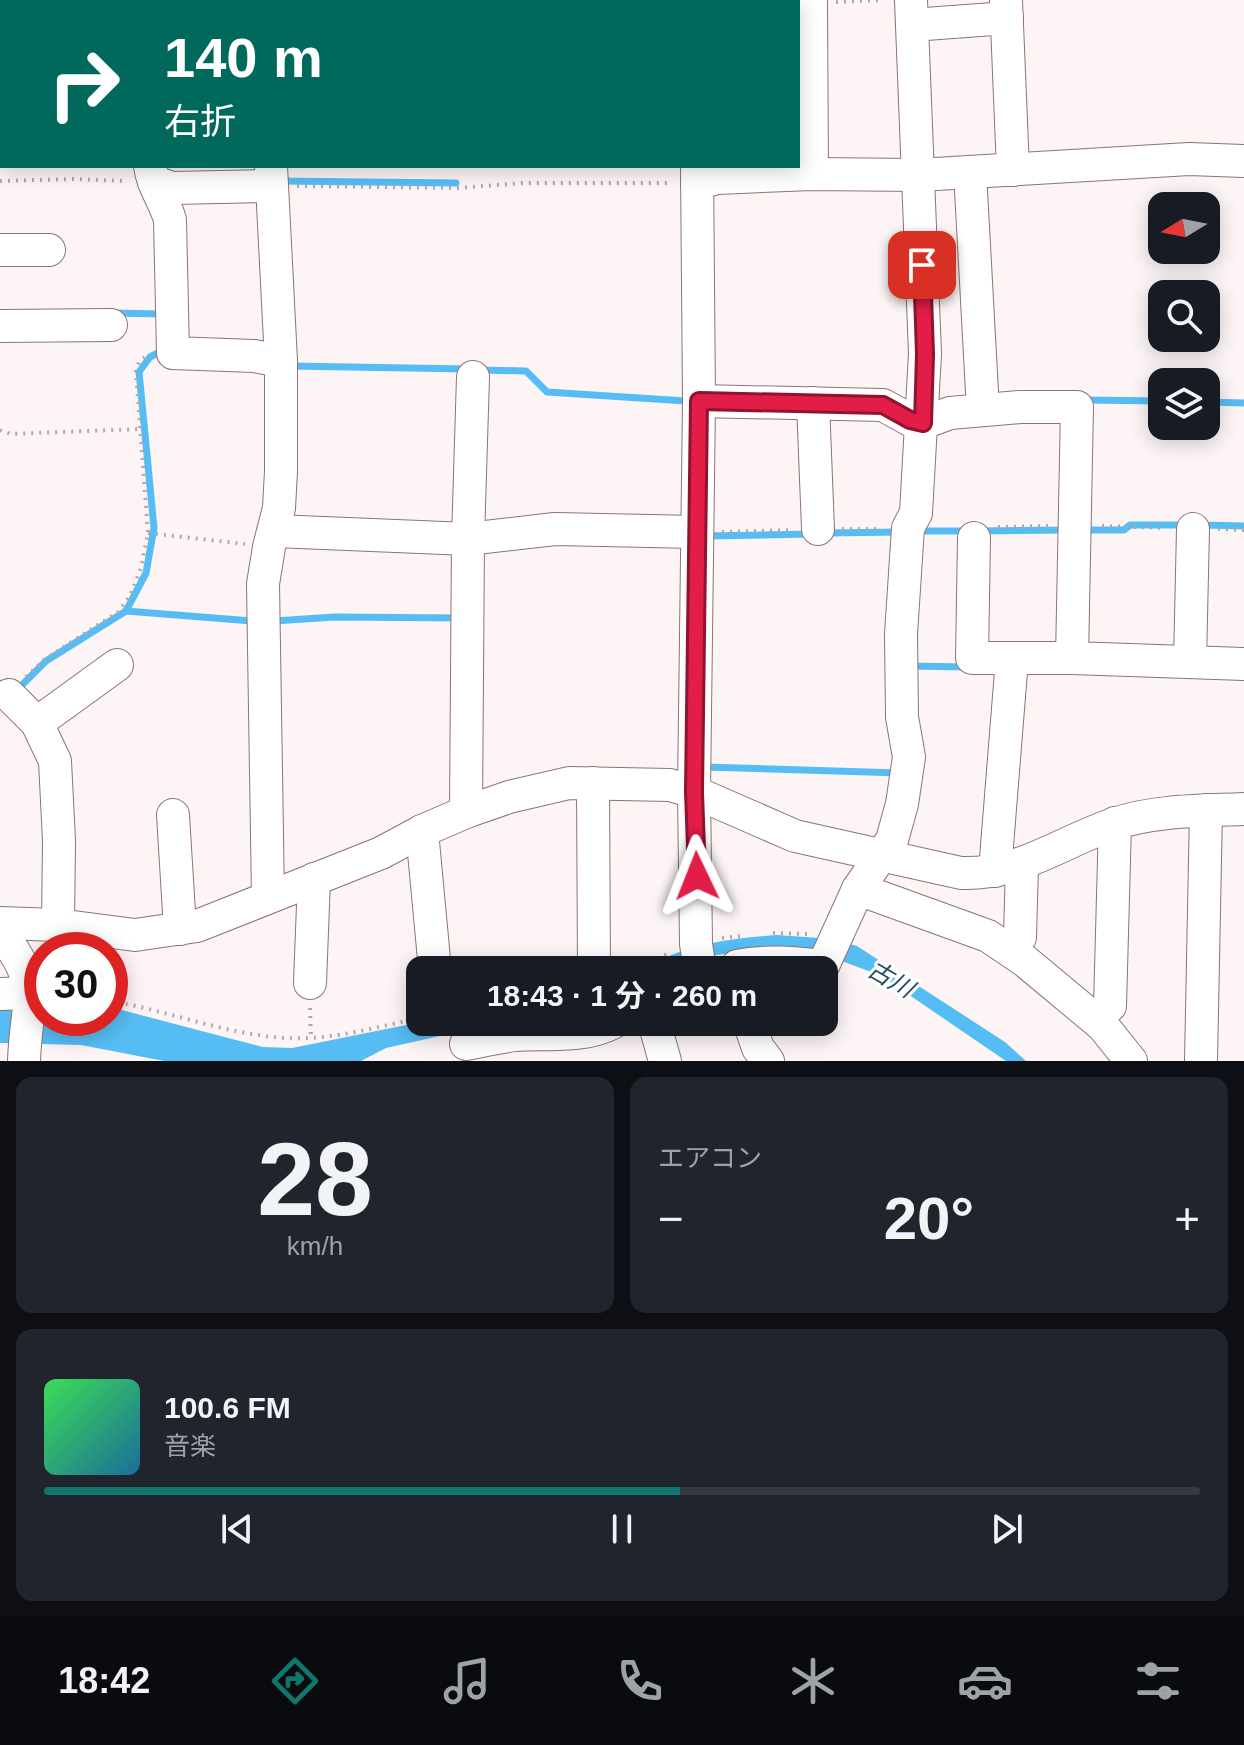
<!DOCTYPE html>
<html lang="ja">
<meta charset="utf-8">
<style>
body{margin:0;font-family:Helvetica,"Noto Sans JP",sans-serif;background:#20242c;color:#f1f3f6;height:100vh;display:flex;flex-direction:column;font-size:30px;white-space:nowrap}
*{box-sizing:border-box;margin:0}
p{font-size:26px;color:#9ea1a6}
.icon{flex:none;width:44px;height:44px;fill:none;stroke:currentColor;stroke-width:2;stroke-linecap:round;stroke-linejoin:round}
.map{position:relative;height:1061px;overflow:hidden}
.drawer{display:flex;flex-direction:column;gap:16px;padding:16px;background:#0d0f14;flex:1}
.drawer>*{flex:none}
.top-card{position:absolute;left:0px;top:0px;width:800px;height:168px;box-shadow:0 4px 20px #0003;background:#00695c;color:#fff;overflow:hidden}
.needle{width:52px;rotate:260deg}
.tools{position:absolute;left:1148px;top:192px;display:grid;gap:16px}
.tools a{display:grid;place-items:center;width:72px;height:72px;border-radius:16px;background:#171b24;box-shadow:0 4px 20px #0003;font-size:40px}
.speed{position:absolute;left:24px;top:932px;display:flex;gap:16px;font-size:40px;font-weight:700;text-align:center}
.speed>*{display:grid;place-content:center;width:104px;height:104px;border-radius:50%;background:#171b24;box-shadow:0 4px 20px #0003;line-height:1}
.speed .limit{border:12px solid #d22;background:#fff;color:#111}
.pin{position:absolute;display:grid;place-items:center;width:68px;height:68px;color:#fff;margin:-34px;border-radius:16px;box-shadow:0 4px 12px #0006}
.me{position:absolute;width:88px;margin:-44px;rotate:358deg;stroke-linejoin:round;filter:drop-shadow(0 0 6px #0008)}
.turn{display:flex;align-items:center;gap:28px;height:168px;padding:0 32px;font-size:36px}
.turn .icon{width:104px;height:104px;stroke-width:2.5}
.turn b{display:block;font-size:56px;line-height:68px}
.big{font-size:60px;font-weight:700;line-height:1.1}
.drawer .tile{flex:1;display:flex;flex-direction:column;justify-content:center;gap:12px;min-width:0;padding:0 28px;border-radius:16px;background:#20242c}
.drawer .dial{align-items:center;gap:0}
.dial b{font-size:104px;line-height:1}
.song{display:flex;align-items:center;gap:24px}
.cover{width:96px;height:96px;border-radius:12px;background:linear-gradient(135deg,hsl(130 70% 55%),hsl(200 70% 35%))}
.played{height:8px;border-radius:4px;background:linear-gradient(90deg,#0f766e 55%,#363941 55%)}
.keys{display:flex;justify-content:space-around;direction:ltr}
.heat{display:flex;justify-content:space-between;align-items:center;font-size:44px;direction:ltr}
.drawer .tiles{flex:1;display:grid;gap:16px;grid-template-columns:1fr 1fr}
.tile:last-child{grid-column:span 2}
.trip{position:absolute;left:406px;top:956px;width:432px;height:80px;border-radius:16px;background:#171b24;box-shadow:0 4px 20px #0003;font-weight:700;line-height:80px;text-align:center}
.dock{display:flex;height:128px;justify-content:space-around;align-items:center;background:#090b0e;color:#9ea1a6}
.dock .icon{width:56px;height:56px}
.dock .selected{color:#0f766e}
.dock b{font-size:36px;color:#f1f3f6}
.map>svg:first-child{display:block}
</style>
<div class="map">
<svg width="1244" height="1061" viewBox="0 0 1244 1061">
<rect width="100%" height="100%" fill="#fdf5f5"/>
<g fill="#56bdf4">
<path d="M777,935l56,4 24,7 148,96 21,19h-20l-107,-73 -25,-15 -46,-17 -76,-6 -42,6 -40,14h-30c47,-26 85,-31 137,-35z"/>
<path d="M0,997l42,21h68v-11l153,40 29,1 129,-26h82l-117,26 -25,13h-197l-83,-16 -81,-2z"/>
</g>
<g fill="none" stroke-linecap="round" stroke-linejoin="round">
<g stroke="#56bdf4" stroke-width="7">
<path d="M279,181l177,2"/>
<path d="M112,313l52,1"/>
<path d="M290,366l178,3"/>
<path d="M481,370l45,1 21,21 139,9"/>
<path d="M1084,400l78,1"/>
<path d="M1206,402l38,1"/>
<path d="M1202,525l42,1"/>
<path d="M1084,530h40l6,-5h56"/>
<path d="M916,531h52"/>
<path d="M980,531l88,-1"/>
<path d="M824,533l76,-1"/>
<path d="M704,536l108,-2"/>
<path d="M126,611l126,10"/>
<path d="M274,621l61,-4 124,1"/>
<path d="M910,666l56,1"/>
<path d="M15,692l31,-31 80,-50 20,-38 8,-45 -15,-156 11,-15 12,-6"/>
<path d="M704,767l196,6"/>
</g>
<defs>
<g id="minor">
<path d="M146,0v2"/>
<path d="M694,0v2"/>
<path d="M1006,0l7,170"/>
<path d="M274,2v-2"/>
<path d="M811,3l1,171"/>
<path d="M912,25l95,-7"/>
<path d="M0,53h2"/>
<path d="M0,144h2"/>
<path d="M150,166c2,19 15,35 20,54l3,133 81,3 27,5"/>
<path d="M697,166l2,235 -5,391 2,152 4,26"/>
<path d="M970,172l12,220"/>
<path d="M154,182l18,6 99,-2"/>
<path d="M697,184l20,-6 95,-4 107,1 270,-16 55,2"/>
<path d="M0,250h49"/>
<path d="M0,326l111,-1"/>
<path d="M699,401l184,4 27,15 13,3 27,-10 70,-6h57l-5,251 172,6"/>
<path d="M813,403l5,126"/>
<path d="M275,531l193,8 87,-10 141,3"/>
<path d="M974,538l-2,120h100"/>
<path d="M1190,662l3,-133"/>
<path d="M9,695l28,28 18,38 4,80 -1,84"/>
<path d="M37,723l80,-58"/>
<path d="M593,783l1,187"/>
<path d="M466,812l2,-273 5,-162"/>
<path d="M173,815l7,114"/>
<path d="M422,831l13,139"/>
<path d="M995,871l17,-212"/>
<path d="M858,889l130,47 37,25 78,65 28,35"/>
<path d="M268,897l-5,-313 6,-37 10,-39 2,-37v-110l-10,-195"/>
<path d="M0,923l58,2 77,10 62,-9 184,-73 41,-22 44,-19 43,-15 60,-14 101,2 24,7 101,44 166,37c59,2 100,-31 153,-49 41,-14 87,-13 130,-15"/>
<path d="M0,932c44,55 26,67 24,129"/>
<path d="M1020,937l2,-72"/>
<path d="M738,970l-1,-4c29,-6 57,-3 86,0l35,-77 34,-49 10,-36 7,-47 -7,-40 -1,-83 7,-106 8,-15 9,-159 -14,-354"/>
<path d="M310,983l4,-104"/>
<path d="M0,994l30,-1"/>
<path d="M1110,1006l5,-183"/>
<path d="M654,1022l11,39"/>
<path d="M749,1022l9,26 10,13"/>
<path d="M466,1044c16,-3 33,-7 49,-9 32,-2 71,3 99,-13"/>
<path d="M1201,1061l5,-251"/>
</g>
</defs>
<use href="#minor" stroke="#917173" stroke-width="34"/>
<g stroke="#b2a7a7" stroke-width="4" stroke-dasharray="2 6" stroke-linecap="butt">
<path d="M836,2l46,-2"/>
<path d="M0,181l73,-2 53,2"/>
<path d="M297,186l161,2 65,-5h149"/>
<path d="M0,430l10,4 129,-5"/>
<path d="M1102,526l64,2"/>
<path d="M998,527l52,-1"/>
<path d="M842,529h40"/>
<path d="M1218,529l26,1"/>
<path d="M722,532l72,-2"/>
<path d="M148,533l97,11"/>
<path d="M26,677l19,-18 73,-47 12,-16 11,-28 7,-35 -12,-161 3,-10 6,-5"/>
<path d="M773,933l35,1"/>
<path d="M722,938l19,-2"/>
<path d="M636,970l35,-18"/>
<path d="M110,1001c55,9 107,30 163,36 49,6 99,-9 147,-19"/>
<path d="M310,1008l1,30"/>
</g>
<use href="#minor" stroke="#fff" stroke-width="32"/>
</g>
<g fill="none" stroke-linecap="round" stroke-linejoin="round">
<defs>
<path id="route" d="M697,876l-3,-84 5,-391 184,4 27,15 13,3 2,-69 -3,-89"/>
</defs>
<use href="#route" stroke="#92132f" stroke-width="20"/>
<use href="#route" stroke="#e11d48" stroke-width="14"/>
</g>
<g text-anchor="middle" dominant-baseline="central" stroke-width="6" stroke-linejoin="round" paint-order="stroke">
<g font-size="24" font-style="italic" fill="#204b62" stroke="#fff">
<text transform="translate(891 979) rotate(30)">古川</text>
</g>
</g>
</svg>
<div class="tools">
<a><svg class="needle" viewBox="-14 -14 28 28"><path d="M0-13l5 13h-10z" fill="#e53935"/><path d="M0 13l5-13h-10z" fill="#9ea1a6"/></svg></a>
<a><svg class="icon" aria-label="search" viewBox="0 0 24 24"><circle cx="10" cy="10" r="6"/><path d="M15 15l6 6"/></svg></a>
<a><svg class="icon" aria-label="layers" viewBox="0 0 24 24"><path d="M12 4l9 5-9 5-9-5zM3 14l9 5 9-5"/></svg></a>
</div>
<div class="speed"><div class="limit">30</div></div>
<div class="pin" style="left:922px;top:265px;background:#d93025"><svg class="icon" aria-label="arrive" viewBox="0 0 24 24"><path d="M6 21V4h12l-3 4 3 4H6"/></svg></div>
<svg class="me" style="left:697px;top:876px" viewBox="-20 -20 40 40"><path d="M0-17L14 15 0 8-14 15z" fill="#e11d48" stroke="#fff" stroke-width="4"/></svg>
<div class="trip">18:43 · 1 分 · 260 m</div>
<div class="top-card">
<div class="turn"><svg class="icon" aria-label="right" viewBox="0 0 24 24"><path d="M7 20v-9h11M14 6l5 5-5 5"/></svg><div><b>140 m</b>右折</div></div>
</div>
</div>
<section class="drawer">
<div class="tiles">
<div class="tile dial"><b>28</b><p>km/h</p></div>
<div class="tile"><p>エアコン</p>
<div class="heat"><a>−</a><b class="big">20°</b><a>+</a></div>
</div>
<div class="tile">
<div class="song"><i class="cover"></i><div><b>100.6 FM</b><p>音楽</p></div></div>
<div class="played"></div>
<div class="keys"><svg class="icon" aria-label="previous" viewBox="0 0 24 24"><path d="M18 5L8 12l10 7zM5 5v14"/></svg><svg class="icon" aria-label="pause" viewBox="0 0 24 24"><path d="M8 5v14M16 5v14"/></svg><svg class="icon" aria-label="next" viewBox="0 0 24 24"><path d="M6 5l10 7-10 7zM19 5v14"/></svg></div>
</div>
</div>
</section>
<nav class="dock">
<b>18:42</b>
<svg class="icon selected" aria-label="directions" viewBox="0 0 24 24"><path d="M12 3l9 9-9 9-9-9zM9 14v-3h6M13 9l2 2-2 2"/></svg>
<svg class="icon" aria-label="music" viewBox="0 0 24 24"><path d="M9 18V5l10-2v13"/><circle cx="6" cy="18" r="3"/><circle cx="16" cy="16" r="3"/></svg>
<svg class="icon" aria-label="phone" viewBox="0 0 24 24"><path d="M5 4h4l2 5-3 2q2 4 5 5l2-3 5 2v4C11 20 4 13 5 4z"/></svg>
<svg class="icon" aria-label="climate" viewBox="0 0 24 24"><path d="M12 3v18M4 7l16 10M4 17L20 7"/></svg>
<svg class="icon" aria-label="car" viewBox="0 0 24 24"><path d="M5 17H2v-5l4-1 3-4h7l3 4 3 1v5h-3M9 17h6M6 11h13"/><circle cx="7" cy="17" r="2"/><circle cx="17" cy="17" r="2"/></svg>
<svg class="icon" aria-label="filters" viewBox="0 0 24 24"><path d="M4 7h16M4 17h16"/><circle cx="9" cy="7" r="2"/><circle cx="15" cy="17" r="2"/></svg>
</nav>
